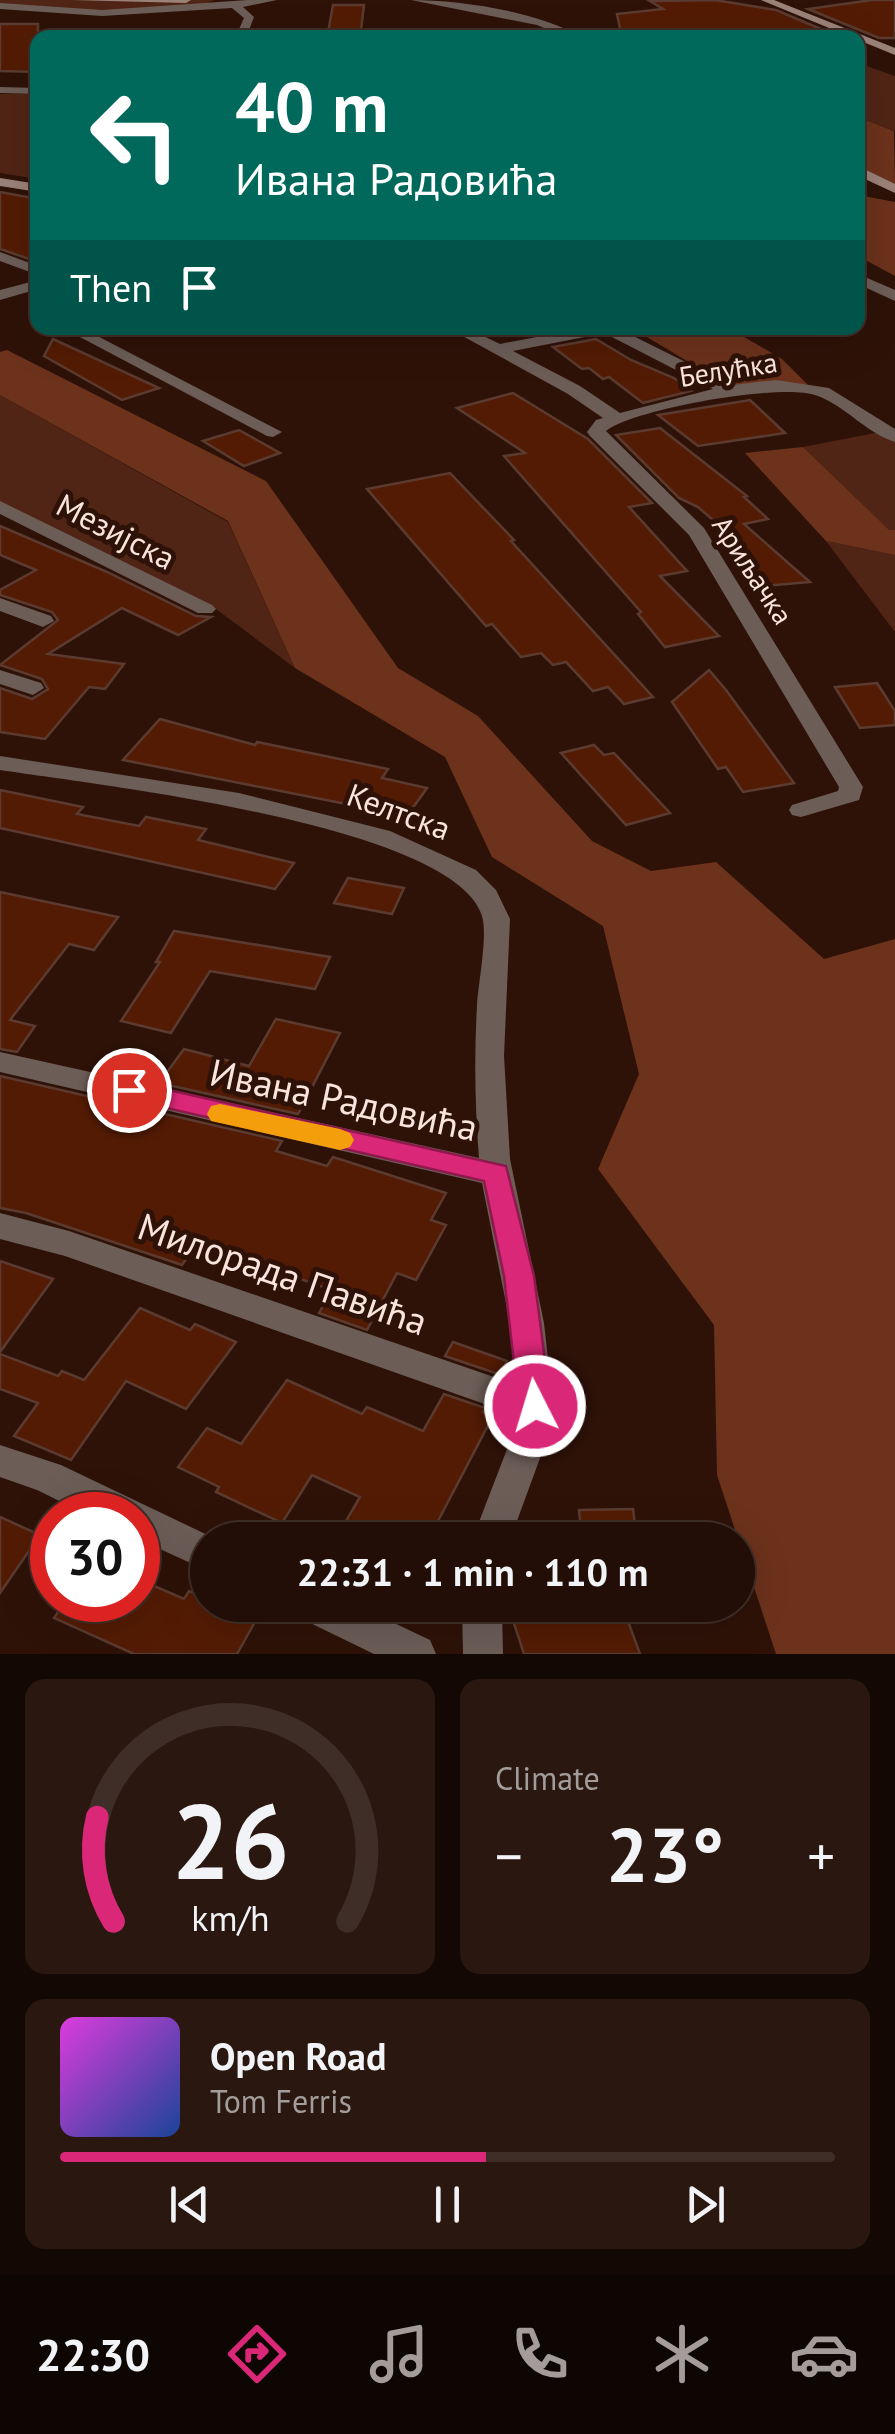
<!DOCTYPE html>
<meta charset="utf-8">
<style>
body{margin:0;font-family:"PT Sans",sans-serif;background:#2a1710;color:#f1f3f6;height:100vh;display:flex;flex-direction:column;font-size:38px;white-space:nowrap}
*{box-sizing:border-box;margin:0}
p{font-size:32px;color:#a29c9b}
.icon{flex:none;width:55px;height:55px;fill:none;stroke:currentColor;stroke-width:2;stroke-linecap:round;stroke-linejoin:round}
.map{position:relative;height:1654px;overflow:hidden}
.side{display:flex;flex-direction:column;gap:25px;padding:25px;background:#130803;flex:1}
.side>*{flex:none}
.guide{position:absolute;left:30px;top:30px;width:835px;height:305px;border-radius:20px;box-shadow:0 10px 40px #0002,0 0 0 2px #3f2e28;background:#00695c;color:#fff;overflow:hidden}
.speed{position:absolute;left:30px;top:1492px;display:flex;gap:20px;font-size:50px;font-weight:700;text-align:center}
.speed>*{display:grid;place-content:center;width:130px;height:130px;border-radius:50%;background:#220e06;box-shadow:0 10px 40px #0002,0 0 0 2px #3f2e28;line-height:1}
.speed .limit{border:15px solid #d22;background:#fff;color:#111}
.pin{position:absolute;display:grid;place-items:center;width:85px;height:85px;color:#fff;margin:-42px;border:5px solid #fff;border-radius:50%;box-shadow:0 2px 10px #0007}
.me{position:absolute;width:110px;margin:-55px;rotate:355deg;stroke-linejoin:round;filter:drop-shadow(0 0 8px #0008)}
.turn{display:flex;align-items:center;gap:35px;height:210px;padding:0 40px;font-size:45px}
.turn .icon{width:130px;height:130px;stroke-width:2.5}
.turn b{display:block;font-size:70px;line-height:85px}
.then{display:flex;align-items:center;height:95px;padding:0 40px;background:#0003;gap:20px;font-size:38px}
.big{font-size:75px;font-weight:700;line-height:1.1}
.side .widget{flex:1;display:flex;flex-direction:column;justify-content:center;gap:15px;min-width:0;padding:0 35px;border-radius:20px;background:#2a1710}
.side .dial{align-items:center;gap:0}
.dial svg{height:260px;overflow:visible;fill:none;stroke:#3f2e28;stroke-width:7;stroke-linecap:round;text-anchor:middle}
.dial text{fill:#f1f3f6;stroke:none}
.song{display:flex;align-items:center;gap:30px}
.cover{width:120px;height:120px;border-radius:15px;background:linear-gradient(135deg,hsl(300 70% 55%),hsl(220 70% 35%))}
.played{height:10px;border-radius:5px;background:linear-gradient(90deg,#db2777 55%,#3f2e28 55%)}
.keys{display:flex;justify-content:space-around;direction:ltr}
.heat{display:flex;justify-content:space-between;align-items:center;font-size:55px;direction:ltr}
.side .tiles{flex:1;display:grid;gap:25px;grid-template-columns:1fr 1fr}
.widget:last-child{grid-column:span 2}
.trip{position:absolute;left:190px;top:1522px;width:565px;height:100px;border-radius:50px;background:#220e06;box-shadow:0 10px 40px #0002,0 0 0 2px #3f2e28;font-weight:700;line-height:100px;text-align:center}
.menu{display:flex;height:160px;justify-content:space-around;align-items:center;background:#0e0602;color:#a29c9b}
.menu .icon{width:70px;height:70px}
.menu .on{color:#db2777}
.menu b{font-size:45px;color:#f1f3f6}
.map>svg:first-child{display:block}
</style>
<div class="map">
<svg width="895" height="1654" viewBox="0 0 895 1654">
<rect width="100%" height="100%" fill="#2e1208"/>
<g fill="#502515">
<path d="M0,0h215c-68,23 -145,9 -215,6z"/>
<path d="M858,63l37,13v55l-37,-14z"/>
<path d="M0,94h37v85l-37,-6z"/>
<path d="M0,395l228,127 67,146 -79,-59 -216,-102z"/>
<path d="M885,431l10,3v96l-6,1 -86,-84z"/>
<path d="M826,541l69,14v77z"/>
</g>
<g fill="#6c321c">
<path d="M858,117l36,14 1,54 -37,-15z"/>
<path d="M858,195l37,7v74l-37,-20z"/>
<path d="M632,328h97l53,31 31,31 -86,-5z"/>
<path d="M7,350l259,131 132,187 80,48 114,125 59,30 65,-9 108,97 71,-20v715h-119l-59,-179 -3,-150 -116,-156 41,-95 -36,-148 -111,-69 -47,-100 -150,-89 -67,-147 -228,-126v-43z"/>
<path d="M803,447l86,83h6v25l-69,-14 -81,-88z"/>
</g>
<g fill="#531b04" stroke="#5b3b30" stroke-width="2.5">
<path d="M715,0l61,10 66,28h-119v-5l-101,5 -5,-24 46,-5 -13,-8z"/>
<path d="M872,0h23v38h-16l-71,-29z"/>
<path d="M333,5h31l-4,33h-33z"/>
<path d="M0,24h38v48l-38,-1z"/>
<path d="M0,192l38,7v63l-38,-13z"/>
<path d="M53,339l106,49 -37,12 -78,-44z"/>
<path d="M596,339l35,21 43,18 17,13 -48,12 -34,-26 -6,2 -14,-11 -7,1 -29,-22z"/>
<path d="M513,393l75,46 64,64 -23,4 58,64 -27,5 59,60 -54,11 -27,-33 3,-2 -137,-156 21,-3 -68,-45z"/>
<path d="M750,400l35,33 -87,13 -40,-31z"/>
<path d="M660,428l87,68 -3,1 24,22 -24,5 66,58 -46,4 -37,-59 -5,1 -24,-21 -19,-9 -63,-63z"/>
<path d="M239,430l41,23 -36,13 -41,-25z"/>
<path d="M450,473l64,67 -3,1 142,156 -29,7 -16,-17 -15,4 -27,-29 -13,3 -12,-12 -20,4 -29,-33 -6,2 -119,-137z"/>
<path d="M0,526l107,46 89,44 15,1 -33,18 -56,-27 -74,46 76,10 -19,25 -16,-2 -44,52 -45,-7v-44l32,11 16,-10 -6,-10 -42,-14 58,-45 -6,-8 -52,-17v-5l36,-20 -36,-15z"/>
<path d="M709,670l17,20 68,93 -51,9 -17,-25 -8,2 -46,-67z"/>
<path d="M877,683l18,28v14l-35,3 -25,-41z"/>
<path d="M160,719l95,26 2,-3 131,27 -6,9 45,10 -20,28 -284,-56z"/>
<path d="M594,745l10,10 10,-2 56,60 -44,12 -65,-72z"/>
<path d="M0,790l83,17 -6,7 62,12 7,-9 60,12 -8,11 96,23 -19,26 -275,-61z"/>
<path d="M348,878l56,10 -12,26 -58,-11z"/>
<path d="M0,892l118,25 -24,33 -25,-6 -59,76 25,6 -18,26 -17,-3z"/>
<path d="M174,931l156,26 -15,32 -105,-18 -39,62 -50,-12 39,-59h-4z"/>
<path d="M276,1019l64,14 -42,81 -139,-31 25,-34 65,17z"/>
<path d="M0,1076l282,65 -6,10 51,15 6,-9 113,36 -15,27 15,5 -30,55 -19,-7 -30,57 -48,-17 13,-23 -135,-47 -15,22 -156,-52 -26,-5z"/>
<path d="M0,1261l53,18 -53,73z"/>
<path d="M140,1308l50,22 5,-6 41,18 -50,67 -60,-28 -55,79 -57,-24 24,-33 -38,-14v-35l58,22 4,-5 22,9z"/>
<path d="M453,1342l54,19 -6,14 -56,-19z"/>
<path d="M287,1380l75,34 5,-7 56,24 21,-37 41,14 -2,4 10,4 -65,124h-93l25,-43 -48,-22 -30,48 -66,-31 3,-5 -41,-20 29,-39 34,16z"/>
<path d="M633,1509l4,31h-55l-3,-30z"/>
<path d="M0,1517l40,18 -40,58z"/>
<path d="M138,1579l46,20 5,-8 19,8v6h13l35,15 -19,34h-103l-80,-36 12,-18h72z"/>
<path d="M508,1605h114l18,49h-116z"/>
</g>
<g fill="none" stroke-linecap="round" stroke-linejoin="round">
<g fill="#6c5d57" fill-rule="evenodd">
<path d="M248,0h29l-34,7 11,10 -8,21h-11l9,-20 -12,-10 -130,8 -102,-7v-6l102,7z"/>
<path d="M411,0c50,0 130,12 172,38h-15l-31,-13z"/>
<path d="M0,87l38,1v6l-38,-1z"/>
<path d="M0,252l38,14v9l-38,-14z"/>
<path d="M858,274l37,16v11l-37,-17z"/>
<path d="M38,280v9l-38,11v-10z"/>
<path d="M63,328h19l200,104 -9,5 -6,-1z"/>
<path d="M448,328h19l33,16 84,-16h33l115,57 44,-5 53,8 66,41v13c-29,-9 -50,-37 -80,-47 -35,-12 -182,14 -209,36l98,97 159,259 -4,13 -58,17 -9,-2 -3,-5 3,-5 46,-14 1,-4 -150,-252 -99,-99 -3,-4 9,-12 7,-2 -35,-24zM600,334l8,1 105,54 -93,24 -40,-27 -67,-35z"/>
<path d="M0,501l212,104 4,4 -4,4h-14l-198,-99z"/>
<path d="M0,598l51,18 3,5 -11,6 -43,-16z"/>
<path d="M0,670l41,13 3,5 -11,7 -33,-11z"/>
<path d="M0,756l239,37 151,38 86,39 20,20 14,29 -6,137 6,103 34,164 9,80 -6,36 -37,101h-38l39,-101 5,-24 -451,-159 -65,-17v-26l69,18 448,154 -7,-62 -28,-140 -482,-111v-20l479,106c-4,-50 -5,-101 -2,-152 1,-22 11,-70 5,-90 -28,-92 -392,-132 -482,-146z"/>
<path d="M0,1445l61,20 157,75h-10v31l-70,-32v-24h-50l-51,-25 -37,-13z"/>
<path d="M294,1605h62l74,35 6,14h-62l-74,-36z"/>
<path d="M462,1605h40l1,49h-40z"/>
</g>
<g fill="#9b8279" fill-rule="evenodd">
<path d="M72,0h119l-5,3z"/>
<path d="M761,0h13l121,48v7z"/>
<path d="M866,170l29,14v9l-28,-13 -9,6v-11z"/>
<path d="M0,178l38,6v8l-38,-6z"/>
</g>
</g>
<path fill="#db2777" stroke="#8e194d" stroke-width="2.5" d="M129,1081l377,85 28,110 17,130 -4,10 -12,4 -11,-4 -5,-10 -15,-130 -20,-95 -365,-84 -4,-7 4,-6z"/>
<path fill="#f59e0b" d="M220,1104l120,25 10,4 4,7 -4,7 -10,3 -129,-29 -4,-7 4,-8z"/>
<g text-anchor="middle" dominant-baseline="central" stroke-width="10" stroke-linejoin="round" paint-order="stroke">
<g font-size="28" fill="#f9e5de" stroke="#2e1208">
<text transform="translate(728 369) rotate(-9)">Белућка</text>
<text transform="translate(753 570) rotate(57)">Ариљачка</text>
</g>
<g font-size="32" fill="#f9e5de" stroke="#2e1208">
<text transform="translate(116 531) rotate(27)">Мезијска</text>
<text transform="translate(399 811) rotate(20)">Келтска</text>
</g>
<g font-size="38" fill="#f9e5de" stroke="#2e1208">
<text transform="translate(344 1099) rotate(12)">Ивана Радовића</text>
<text transform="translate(283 1273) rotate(19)">Милорада Павића</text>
</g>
</g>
</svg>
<div class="speed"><div class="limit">30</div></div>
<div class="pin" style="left:129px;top:1090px;background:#d93025"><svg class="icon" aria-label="arrive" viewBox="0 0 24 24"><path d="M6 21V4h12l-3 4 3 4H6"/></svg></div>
<svg class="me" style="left:535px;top:1406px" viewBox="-20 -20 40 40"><circle r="17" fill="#db2777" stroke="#fff" stroke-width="3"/><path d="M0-11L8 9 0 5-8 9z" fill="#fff"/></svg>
<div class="trip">22:31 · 1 min · 110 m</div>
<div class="guide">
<div class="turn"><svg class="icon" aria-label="left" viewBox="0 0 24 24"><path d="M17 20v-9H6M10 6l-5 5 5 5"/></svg><div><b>40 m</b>Ивана Радовића</div></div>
<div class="then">Then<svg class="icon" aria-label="arrive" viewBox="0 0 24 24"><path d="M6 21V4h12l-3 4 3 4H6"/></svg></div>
</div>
</div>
<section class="side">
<div class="tiles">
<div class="widget dial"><svg viewBox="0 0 100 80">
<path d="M14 69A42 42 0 1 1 86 69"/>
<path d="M14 69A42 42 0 0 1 9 37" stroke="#db2777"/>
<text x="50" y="56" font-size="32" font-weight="700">26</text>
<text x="50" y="72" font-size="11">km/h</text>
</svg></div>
<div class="widget"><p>Climate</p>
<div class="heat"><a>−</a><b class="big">23°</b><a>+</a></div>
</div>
<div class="widget">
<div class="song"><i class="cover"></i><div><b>Open Road</b><p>Tom Ferris</p></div></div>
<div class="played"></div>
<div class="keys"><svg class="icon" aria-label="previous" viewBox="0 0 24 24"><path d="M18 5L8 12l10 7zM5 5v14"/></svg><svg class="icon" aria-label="pause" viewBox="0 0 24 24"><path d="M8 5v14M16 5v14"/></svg><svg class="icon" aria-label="next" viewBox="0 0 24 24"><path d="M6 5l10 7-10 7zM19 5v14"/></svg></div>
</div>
</div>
</section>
<nav class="menu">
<b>22:30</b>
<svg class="icon on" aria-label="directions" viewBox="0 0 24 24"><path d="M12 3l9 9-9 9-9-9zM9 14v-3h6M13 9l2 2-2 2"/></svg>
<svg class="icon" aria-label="music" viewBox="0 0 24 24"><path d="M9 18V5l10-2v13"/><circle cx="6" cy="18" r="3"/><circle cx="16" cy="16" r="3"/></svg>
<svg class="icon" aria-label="phone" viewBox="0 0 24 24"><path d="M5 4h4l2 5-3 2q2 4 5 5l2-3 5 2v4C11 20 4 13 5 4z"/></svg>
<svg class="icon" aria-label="climate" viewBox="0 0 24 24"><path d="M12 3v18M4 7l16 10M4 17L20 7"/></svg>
<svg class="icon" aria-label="car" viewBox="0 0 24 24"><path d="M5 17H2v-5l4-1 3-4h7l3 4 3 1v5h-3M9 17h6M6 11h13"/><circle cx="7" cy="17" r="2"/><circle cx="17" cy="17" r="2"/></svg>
</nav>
